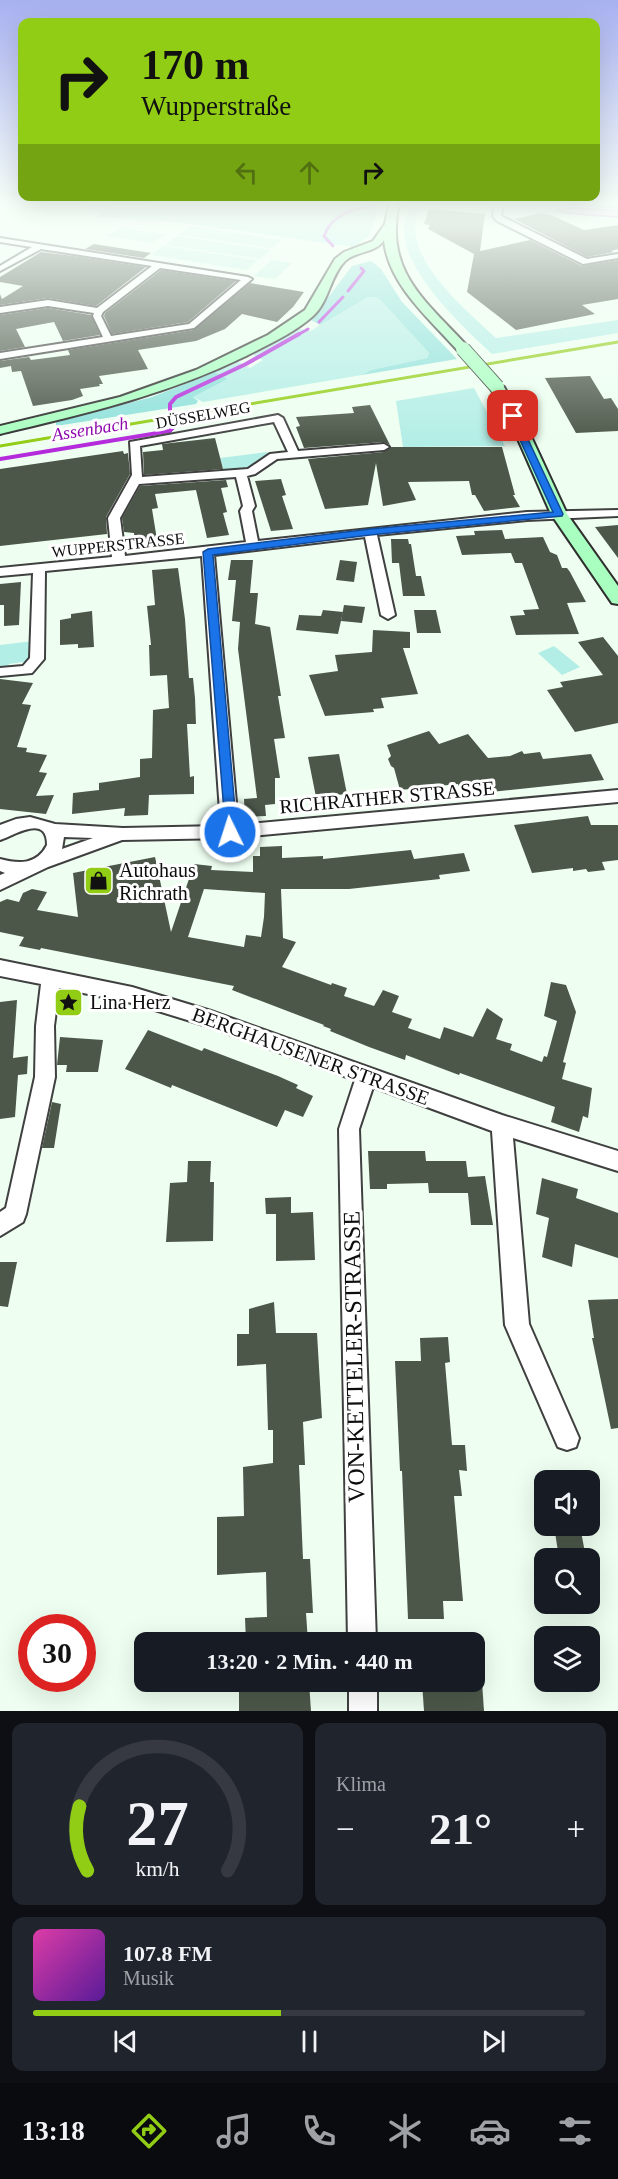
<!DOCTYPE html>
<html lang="de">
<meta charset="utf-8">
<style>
body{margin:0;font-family:Georgia,serif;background:#20242c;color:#f1f3f6;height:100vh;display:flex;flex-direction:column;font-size:22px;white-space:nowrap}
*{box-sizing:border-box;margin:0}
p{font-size:20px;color:#9ea1a6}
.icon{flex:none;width:33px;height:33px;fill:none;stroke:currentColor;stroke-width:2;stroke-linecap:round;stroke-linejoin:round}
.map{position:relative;height:1711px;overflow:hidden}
.details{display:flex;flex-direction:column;gap:12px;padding:12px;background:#0d0f14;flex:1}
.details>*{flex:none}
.top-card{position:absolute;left:18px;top:18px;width:582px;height:183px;border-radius:12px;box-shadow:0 6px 24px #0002;background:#92cd16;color:#111;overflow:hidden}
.fabs{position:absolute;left:534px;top:1470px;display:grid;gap:12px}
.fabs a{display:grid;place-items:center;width:66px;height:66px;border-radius:12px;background:#171b24;box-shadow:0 6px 24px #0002;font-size:30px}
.speed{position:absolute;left:18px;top:1614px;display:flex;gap:12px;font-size:30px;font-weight:700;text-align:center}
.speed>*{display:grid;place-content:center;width:78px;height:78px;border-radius:50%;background:#171b24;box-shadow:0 6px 24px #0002;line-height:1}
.speed .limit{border:9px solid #d22;background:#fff;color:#111}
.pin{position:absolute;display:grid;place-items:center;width:51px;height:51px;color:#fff;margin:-26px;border-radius:12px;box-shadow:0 3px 9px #0006}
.me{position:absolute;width:66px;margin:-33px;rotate:356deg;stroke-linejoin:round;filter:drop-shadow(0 0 4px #0008)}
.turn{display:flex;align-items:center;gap:21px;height:126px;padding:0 24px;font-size:27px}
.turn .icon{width:78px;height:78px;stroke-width:2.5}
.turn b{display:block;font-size:42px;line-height:51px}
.lanes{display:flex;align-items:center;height:57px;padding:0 24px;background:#0003;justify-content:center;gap:30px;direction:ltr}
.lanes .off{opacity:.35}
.big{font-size:45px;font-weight:600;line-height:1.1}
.details .tile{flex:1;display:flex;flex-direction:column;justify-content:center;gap:9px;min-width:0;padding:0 21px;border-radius:12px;background:#20242c}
.details .dial{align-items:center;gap:0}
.dial svg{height:156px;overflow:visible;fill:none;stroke:#363941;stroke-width:7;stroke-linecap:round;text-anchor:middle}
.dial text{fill:#f1f3f6;stroke:none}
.song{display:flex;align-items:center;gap:18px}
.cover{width:72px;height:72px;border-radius:9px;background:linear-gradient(135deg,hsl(320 70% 55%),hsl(270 70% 35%))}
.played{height:6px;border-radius:3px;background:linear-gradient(90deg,#92cd16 45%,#363941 45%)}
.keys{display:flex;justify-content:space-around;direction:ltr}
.heat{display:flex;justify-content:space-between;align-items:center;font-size:33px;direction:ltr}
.details .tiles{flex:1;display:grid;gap:12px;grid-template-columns:1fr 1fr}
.tile:last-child{grid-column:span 2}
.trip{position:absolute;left:134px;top:1632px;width:351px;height:60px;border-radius:12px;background:#171b24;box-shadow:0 6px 24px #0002;font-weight:600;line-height:60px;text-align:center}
.dock{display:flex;height:96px;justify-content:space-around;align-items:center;background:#090b0e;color:#9ea1a6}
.dock .icon{width:42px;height:42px}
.dock .selected{color:#92cd16}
.dock b{font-size:27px;color:#f1f3f6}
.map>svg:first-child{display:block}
</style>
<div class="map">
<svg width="618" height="1711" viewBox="0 0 618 1711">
<rect width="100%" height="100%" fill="#eefff1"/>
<g fill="#b3eee6">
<path d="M67,204h36l16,4 67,-4 45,2 149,-2 -10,31 -16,12 -178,-25 -79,-5 4,-6z"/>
<path d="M415,204h8c-32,45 43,106 73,134l122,-18v13l-126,21c-29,-27 -119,-108 -77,-150z"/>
<path d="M510,204l108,1v13l-110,-7z"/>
<path d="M368,297l12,1 49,55 -2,5 -56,12 -9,5 -159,27 -10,-5 35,-18 -13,-7 23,-10 12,6 13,-8 -10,-5 46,-26 12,2 28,-19z"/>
<path d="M474,388l31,58 -102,1 -7,-46z"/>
<path d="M267,452l1,3 -19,14 -25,2 -4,-13z"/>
<path d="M33,641l-3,20 -21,3 -1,4 -8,1v-24z"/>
<path d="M554,646l26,21 -18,8 -24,-22z"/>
</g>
<g fill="#90e1db">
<path d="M371,261l10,8 21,33 55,57 -95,16 9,-5 56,-12 2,-5 -50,-55 -11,-1 -48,28 -9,-5 41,-54z"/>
<path d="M215,372l13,7 -35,18 5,4 -2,3 -140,22v-4l96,-25z"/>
</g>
<g fill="#c6f4e7">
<path d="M190,226l92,14 -10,8 -93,-13z"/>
<path d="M120,228l45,6 -13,9 -45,-7z"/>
<path d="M177,236l94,14 -11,9 -95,-14z"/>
<path d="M163,246l95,14 -11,10 -96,-15z"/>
<path d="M272,260l20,3 -17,16 -21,-3z"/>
</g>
<path fill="#e8acfd" stroke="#b42bdc" stroke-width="1.5" d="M574,208l44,3v6l-52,-4 -9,-3z"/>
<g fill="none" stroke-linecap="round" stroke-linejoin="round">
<g stroke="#b42bdc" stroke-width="3">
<path d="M562,204l56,3"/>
<path d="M333,246l-9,-10c8,-22 29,-27 50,-31"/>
<path d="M348,291l16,-20 -3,-3"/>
<path d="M319,322l24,-25"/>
<path d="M296,336l12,-7"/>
</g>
<g stroke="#b42bdc" stroke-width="4">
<path d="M170,410v-6l6,-7 70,-33 53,-30"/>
<path d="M0,459l170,-28 7,-8 -2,-4"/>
</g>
</g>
<g fill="#4c5749" fill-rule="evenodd">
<path d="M429,209l56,5 -5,37 50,-11 52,26 36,-6v39l-36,6 13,9 -79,16 -49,-38 7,-38 -46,-25 2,-4 -6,-1z"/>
<path d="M541,213l10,2 33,15 34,-5v24l-7,2 3,1 -27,5 -73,-38z"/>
<path d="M94,244l57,9 -7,5 -59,-9z"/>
<path d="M41,252l33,4 72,11 -50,39 -48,-8 -48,7v-11l2,5 21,-13 -23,-4v-5z"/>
<path d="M161,270l75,11 -48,41 -76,12 -8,-18 1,-3z"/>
<path d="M250,283l54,9 -11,15 -16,15 -35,-8 -17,15 -29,12 -58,9 10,19 -49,7 4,8h-4l1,2 -20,3 3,7 -11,4 -39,6 -12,-35 -9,1 -1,-6 -11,2v-7l29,-4 2,3 39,-5 -2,-5 126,-20z"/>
<path d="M48,308l43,7 9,20 -37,6 -9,-19 -38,7 9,18 -25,4v-36z"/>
<path d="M590,376l14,23 7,-1 7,11v22l-42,2 -31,-55z"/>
<path d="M370,405l20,40 -6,-3 -80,6 -8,-21 4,-1 -4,-9 58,-4 -2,-6z"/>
<path d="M215,438l8,31 -79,6 -1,-23 20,-2 -1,-6z"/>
<path d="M391,447h111l13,48h-2l7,12 -36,4 -9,-16h-3l-3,-14 -61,1 8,18 -33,6 -7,-43 -8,42 -43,4 -17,-50 76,-7z"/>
<path d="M123,451l1,3 4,-1 2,21 -24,43 1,17 -107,12v-77z"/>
<path d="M281,479l5,16 -4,1 11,33 -22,2 -16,-50z"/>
<path d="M226,480l2,7 -7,1 6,24 -4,1 6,22 -22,3 -11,-48 -41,4 3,14 -6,1 6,37 -17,2v-3h-6l-1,-12 -10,-1 -2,-14 18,-32z"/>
<path d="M618,525v33l-23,-31z"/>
<path d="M502,530l3,9 38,-2 7,15 7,3 5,13h5l3,4 16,30 -19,1 12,31 -63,1 -6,-19 15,-1 -2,-5 16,-1 -17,-46h-7l-4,-10 -49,2 -6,-19 19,-1 -1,-4z"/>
<path d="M391,539h17l1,5h2l5,32h5l4,20h-22l-4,-33h-7z"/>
<path d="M231,560h22l-3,33h8l-3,31 15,3 11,69h-3l7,42 -11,1 6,39h-5v26l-10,1 1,11 -21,1 -1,-18 13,-1 -19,-149 2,-27 -8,-1 4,-41h-8z"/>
<path d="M340,560l17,2 -3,20 -18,-2z"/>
<path d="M178,568l7,51 4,59h4l2,20 1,26h-9l3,53 4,-1v18l-45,1 -1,20 -24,1 1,-8 -53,6 1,-21 26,-3v-7l41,-6v-18l12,-1 1,-48 16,-2 -2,-33 -17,1 -1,-31h2l-4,-39 8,-1 -3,-35z"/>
<path d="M21,582l-2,43 -15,1v-21h-4v-21z"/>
<path d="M344,605l21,2 -3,16 -21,-2z"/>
<path d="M323,610l20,2 -5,22 -42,-4 3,-15 22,1z"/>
<path d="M414,610h22l5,23h-24z"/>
<path d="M92,611l2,36 -16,1v-4l-18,1v-25l11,-2v-4z"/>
<path d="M373,630l37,2v16h-7l15,46 -37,4 3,10 -11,1 1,3 -49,4 -16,-41 29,-4 -3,-16 37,-3z"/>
<path d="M603,637l15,19v67l-43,9 -28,-42 16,-3 -3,-5 43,-7 -25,-33z"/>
<path d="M0,679l33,4 -11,21 9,1 -14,42 10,1 -1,4 21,3 -8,17 8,1 -11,23 18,-1 -8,19 -46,-5z"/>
<path d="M429,731l10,13 29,-10 20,24 22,-2 12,-5 2,3 16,-2 3,7 48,-5 13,26 -142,15 -4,-11 -58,6 -6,-22 -3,-2 -3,-7 3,-3 -4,-11z"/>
<path d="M339,754l8,40 -31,3 -8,-40z"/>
<path d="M588,816l3,9h27v35l-16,2 3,8 -17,2 -2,-3 -13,2v-3l-41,5 -18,-48z"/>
<path d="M282,846v12l41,-2v3l88,-9 3,9 50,-6 6,18 -31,4 1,4 -91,10h-68l2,49 13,4 -14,25 49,18 1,-2 15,5 -3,8 30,10 9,-16 16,6 -7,16 20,7 -4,9 32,11 4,-12 29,10 14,-29 16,11 -7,20 16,5 -2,6 32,12 2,-6 3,1 10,-36 -13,-5 7,-34 15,3 10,27 -13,50 3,1 -4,16 30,9 -4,30 -5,-2 -4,16 -28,-10 4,-15 -95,-34 -1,2 -53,-20 -1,5 -36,-13 -39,-16 1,-2 -8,-3 1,-1 -92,-35 2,-4 -193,-38 -1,2 -21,-4 5,-9 -24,-5v-30l7,-3 12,3 4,-9 9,-4 15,3 -10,18 41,7 -5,-44 82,-16 16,75 23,-68 18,2 -1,4 42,2v-16h7v-9zM204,889l61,4 -1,24 -3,20 -15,-2 -2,12 -56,-10z"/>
<path d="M17,1000l-4,58 15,-2 -1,18 -9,1 -3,42 -15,2v-117z"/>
<path d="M148,1030l54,21 2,-3 74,28 20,9 -2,3 17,8 -10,21 -18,-7 -8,17 -105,-42 -1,3 -46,-19z"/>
<path d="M60,1037l43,3 -5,32h-32l1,-7h-10z"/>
<path d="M52,1102l9,2 -7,44h-12z"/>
<path d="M368,1151h57l1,10h40l2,16 17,-1 8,49h-22l-3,-32h-39l-1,-10 -41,1v5h-17z"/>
<path d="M188,1161h23l-1,21h4l-1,59 -47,1 4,-59 17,-1z"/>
<path d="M542,1178l36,11 -2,9 42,15v45l-43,-14 -3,23 -30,-10 7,-39 -13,-4z"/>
<path d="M291,1197v16l22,-1 2,48 -39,1v-47h-10l-1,-16z"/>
<path d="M0,1262h17l-9,45 -8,-1z"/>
<path d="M618,1299v129l-7,1 -19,-91h2l-6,-38z"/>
<path d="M274,1302l2,31h41l5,85 -19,4 2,43h-6l4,94h7l3,54h-7l2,29h-62l-1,-24 22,-1 -1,-45 -49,3v-58l27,-1 -1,-49 30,-4v-33h-5l-2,-66 -29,2v-32h12v-25z"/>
<path d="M448,1337l2,25 -5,1 7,82h13l2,26 -8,-1 3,26h-8l9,105h-20l1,18h-36l-6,-148h-2l-5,-110h26l-1,-23z"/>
<path d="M554,1526h26l6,32h-27z"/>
<path d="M239,1682h70l2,29h-72z"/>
<path d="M422,1682h60l2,29h-60z"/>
</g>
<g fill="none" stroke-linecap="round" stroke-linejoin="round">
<defs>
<g id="street">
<path d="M390,204h9l-4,2z"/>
<path d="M495,204h8l-2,12 86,43 31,-5v4l-35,6 -86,-43 -4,-5z"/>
<path d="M0,238l248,39 4,2 -58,49 -194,31v-6l103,-16 -10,-21 1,-3 -46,-7 -48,7v-6l48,-7 49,8 55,-42 -111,-17 -41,22v-5l32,-19 -32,-5zM160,268l81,12 -52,44 -78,12 -10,-20 2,-4z"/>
<path d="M278,415l5,3 15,33 86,-7 5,3 -5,3 -107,9 -22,15 -8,2 8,30 -3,5 6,30 269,-29 91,-2v6l-91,4 -150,15 18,80 -7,4 -7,-4 -16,-78 -151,18 24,270 380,-35v12l-388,36 -108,2 -74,27 -48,23v-15l5,-2 -5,-2v-12c19,5 37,6 47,-14 0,-32 -34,-9 -47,-5v-15l16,-6 14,-2 25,7 68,4 98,-2 -19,-270 -157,15 -1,88 -12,14 -32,3v-8l23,-2 7,-8 3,-85 -33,3v-8l112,-11 -4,-39 24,-43 -2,-33zM274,422l14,30 -18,2 -22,15 -106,8 -2,-31zM236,477l7,29 -3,5 6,31 -121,14 -5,-38 19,-34zM64,837l29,1 -31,11z"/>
<path d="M0,960l132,27 79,24 291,104 116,36v20l-105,-33 16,186 50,114 -3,9 -9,3 -9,-3 -53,-122 -13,-194 -119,-44 -14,42 17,513h-28l-9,-513 16,-49 -145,-53 -78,-24 -73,-15 -5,38 1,51 -29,137 -3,8 -23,14v-24l6,-4 29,-131 1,-51 5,-42 -41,-8z"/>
<rect x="349" y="1682" width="28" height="29"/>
</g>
<g id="secondary">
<path d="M389,204h10c-15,68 27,97 68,142l2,3 -2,3h-8c-28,-32 -71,-67 -75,-112 -8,13 -28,11 -39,21 -15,15 -16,41 -32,55 -19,17 -44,28 -67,40 -80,39 -159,57 -246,78v-8l120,-29 76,-27 72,-35 37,-25 30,-51 9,-7 29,-11 12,-17z"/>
<path d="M497,383l7,4 24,43 39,84 51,72v18l-6,-1 -61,-89 -37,-84 -24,-43z"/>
</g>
</defs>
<use href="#street" stroke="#404040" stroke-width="4"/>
<use href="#secondary" stroke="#2f2f2f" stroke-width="4"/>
<use href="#street" fill="#fff" fill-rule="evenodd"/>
<use href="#secondary" fill="#a9ffc0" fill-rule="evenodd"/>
<path stroke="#92cd16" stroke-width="3" d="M0,446l618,-104"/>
<defs>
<path id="secondary-bridge" d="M463,349l34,38"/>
</defs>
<use href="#secondary-bridge" stroke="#2f2f2f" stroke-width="16" stroke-linecap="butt"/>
<use href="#secondary-bridge" stroke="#a9ffc0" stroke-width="14"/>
</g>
<linearGradient id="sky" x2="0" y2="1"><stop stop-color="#a8b1f0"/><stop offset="0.46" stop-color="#f7fff9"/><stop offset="1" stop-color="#f7fff9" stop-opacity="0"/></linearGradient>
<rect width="618" height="443" fill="url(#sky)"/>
<path fill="#1a73e8" stroke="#114b97" stroke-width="1.5" d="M513,413l4,3 46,98 -1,2 -192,19 -157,20 24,277 -7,5 -4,-1 -23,-284 5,-3 162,-20 183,-17 -44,-96z"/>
<defs>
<symbol id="shop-square" viewBox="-11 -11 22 22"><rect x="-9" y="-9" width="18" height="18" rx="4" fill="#92cd16" stroke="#fff"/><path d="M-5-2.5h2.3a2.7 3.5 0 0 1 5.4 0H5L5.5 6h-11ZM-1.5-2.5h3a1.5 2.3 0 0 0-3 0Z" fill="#111"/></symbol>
<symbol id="sight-square" viewBox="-11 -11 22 22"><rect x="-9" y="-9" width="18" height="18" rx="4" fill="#92cd16" stroke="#fff"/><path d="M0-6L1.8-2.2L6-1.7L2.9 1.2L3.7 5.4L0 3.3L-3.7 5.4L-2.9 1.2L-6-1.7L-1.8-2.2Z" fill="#111"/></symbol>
</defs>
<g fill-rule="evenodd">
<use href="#shop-square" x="82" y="864" width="33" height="33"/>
<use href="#sight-square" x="52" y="986" width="33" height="33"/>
</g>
<g text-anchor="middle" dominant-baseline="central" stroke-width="6" stroke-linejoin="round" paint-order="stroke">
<g font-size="16" fill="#0d0d0d" stroke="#fff">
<text transform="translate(203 415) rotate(-10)">DÜSSELWEG</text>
<text transform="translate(118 545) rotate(-6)">WUPPERSTRASSE</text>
</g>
<g font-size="18" font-style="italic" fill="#8e09ad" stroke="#fff">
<text transform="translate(90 429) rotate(-9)">Assenbach</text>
</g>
<g font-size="20" fill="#0d0d0d" stroke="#fff">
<text transform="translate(387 797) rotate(-5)">RICHRATHER STRASSE</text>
<text transform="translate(311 1056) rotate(20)">BERGHAUSENER STRASSE</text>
</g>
<g font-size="20" fill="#0d0d0d" stroke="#fff" text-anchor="start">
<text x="119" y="870">Autohaus<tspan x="119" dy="23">Richrath</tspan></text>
<text x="90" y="1002">Lina Herz</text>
</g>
<g font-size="24" fill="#0d0d0d" stroke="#fff">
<text transform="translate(354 1357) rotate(-91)">VON-KETTELER-STRASSE</text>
</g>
</g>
</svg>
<div class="fabs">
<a><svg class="icon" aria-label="sound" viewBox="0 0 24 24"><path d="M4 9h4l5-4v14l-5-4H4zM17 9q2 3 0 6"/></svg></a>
<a><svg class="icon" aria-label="search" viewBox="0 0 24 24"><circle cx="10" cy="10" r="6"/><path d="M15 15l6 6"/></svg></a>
<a><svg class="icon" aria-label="layers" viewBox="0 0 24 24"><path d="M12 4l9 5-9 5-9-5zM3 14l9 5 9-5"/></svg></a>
</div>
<div class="speed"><div class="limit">30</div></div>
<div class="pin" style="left:513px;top:416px;background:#d93025"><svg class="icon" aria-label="arrive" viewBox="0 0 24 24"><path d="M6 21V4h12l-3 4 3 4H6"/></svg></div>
<svg class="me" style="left:230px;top:832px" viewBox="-20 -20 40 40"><circle r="17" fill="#1a73e8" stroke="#fff" stroke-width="3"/><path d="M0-11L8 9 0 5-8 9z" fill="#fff"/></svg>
<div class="trip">13:20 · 2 Min. · 440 m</div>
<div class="top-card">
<div class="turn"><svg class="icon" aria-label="right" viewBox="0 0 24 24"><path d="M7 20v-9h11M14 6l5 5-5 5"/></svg><div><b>170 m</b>Wupperstraße</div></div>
<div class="lanes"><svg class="icon off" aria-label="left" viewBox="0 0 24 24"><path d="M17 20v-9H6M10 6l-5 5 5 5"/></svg><svg class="icon off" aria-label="ahead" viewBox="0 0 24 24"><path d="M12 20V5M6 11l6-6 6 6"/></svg><svg class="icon" aria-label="right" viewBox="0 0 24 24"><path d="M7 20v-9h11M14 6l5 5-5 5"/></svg></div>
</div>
</div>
<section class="details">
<div class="tiles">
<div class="tile dial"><svg viewBox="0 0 100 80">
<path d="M14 69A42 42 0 1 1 86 69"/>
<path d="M14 69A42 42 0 0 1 10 36" stroke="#92cd16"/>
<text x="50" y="56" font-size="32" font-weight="700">27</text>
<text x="50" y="72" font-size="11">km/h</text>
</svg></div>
<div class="tile"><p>Klima</p>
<div class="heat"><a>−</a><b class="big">21°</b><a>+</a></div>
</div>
<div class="tile">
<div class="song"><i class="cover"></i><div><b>107.8 FM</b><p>Musik</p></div></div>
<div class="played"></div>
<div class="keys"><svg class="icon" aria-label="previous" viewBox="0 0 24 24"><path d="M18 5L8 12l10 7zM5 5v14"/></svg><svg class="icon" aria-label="pause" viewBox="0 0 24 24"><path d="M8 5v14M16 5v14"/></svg><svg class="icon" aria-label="next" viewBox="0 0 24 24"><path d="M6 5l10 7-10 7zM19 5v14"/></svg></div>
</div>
</div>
</section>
<nav class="dock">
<b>13:18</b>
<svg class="icon selected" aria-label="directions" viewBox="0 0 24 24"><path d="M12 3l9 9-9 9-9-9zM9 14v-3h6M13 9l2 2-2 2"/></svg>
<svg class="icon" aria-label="music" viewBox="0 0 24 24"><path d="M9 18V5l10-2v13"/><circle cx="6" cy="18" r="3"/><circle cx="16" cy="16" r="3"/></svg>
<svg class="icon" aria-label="phone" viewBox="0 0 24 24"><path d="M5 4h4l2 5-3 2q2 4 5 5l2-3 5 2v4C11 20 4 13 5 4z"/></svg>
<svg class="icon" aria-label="climate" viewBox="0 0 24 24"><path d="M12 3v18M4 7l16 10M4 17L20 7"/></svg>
<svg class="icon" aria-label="car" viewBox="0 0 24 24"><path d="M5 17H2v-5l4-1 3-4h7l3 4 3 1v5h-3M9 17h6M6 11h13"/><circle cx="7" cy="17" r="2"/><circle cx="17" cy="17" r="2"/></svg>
<svg class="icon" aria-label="filters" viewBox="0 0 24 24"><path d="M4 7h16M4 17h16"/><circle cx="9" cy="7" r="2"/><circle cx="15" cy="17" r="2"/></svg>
</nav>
